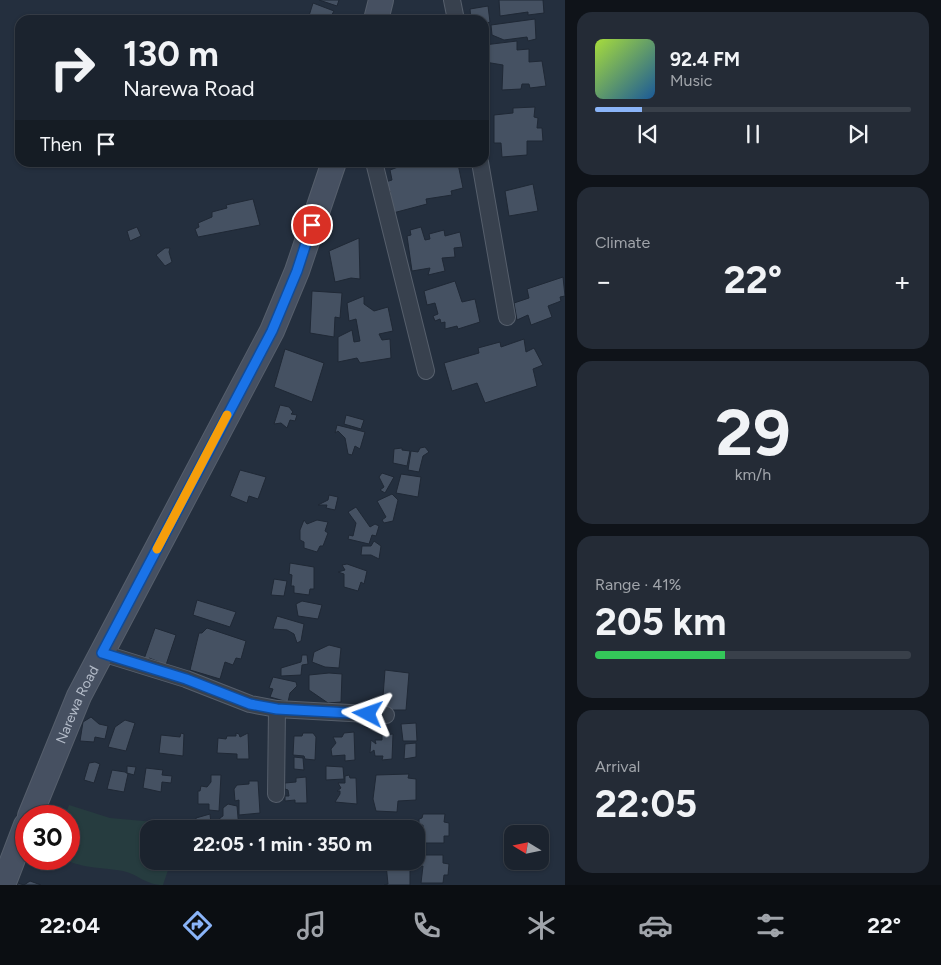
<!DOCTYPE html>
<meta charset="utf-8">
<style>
body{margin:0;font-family:Figtree,sans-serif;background:#242b36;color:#f1f3f6;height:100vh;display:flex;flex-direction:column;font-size:19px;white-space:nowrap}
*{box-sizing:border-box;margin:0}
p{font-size:16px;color:#a0a4aa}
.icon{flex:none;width:28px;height:28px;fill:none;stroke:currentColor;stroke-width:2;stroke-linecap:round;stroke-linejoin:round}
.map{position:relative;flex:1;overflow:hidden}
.side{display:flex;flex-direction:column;gap:12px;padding:12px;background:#0f1319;width:376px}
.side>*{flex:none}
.guide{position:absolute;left:15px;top:15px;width:474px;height:152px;border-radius:15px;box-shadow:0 1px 4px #0004,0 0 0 1px #39404a;background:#1b232e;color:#f1f3f6;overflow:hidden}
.needle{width:32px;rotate:280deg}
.tools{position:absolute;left:504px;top:825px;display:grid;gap:10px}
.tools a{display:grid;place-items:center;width:45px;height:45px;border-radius:10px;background:#1b232e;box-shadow:0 1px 4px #0004,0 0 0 1px #39404a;font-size:25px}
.speed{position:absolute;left:15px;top:805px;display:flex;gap:10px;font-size:25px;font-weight:700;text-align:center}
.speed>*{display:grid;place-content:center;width:65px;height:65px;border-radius:50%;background:#1b232e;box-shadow:0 1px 4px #0004,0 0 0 1px #39404a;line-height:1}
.speed .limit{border:8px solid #d22;background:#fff;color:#111}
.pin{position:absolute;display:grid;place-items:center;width:42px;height:42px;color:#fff;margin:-21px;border:2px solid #fff;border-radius:50%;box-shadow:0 1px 5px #0007}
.me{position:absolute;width:55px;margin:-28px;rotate:274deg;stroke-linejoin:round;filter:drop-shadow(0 0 4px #0008)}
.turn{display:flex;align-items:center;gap:18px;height:105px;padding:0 25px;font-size:22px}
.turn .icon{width:65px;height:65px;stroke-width:2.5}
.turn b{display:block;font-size:35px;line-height:42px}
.then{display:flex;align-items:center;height:48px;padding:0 25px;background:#0003;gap:10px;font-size:19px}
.big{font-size:38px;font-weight:700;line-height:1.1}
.side .widget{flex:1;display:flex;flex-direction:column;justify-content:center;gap:8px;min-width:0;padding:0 18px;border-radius:15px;background:#242b36}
.side .dial{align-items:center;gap:0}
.dial b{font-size:65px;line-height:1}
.song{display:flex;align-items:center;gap:15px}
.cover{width:60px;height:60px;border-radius:8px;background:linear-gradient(135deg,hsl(80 70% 55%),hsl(210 70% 35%))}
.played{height:5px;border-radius:2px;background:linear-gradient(90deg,#8ab4f8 15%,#39404a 15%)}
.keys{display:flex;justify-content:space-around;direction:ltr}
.heat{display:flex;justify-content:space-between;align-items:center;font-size:28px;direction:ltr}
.charge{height:8px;border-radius:4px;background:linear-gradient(90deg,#34c759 41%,#39404a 0)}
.trip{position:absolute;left:140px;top:820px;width:285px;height:50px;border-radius:15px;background:#1b232e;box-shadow:0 1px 4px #0004,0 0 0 1px #39404a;font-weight:700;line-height:50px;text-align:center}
.menu{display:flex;height:80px;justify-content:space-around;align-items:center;background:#0b0e12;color:#a0a4aa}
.menu .icon{width:35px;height:35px}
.menu .on{color:#8ab4f8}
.menu b{font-size:22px;color:#f1f3f6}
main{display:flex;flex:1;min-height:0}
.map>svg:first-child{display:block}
</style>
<main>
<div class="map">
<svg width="565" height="885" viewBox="0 0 565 885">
<rect width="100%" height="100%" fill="#242f3e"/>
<path fill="#263c3f" d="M69,805l41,13 67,6v5h-28v32h22l-8,24c-18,0 -25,-11 -40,-14 -24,-4 -36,-2 -61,-12h7v-43h-4z"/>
<g fill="#455162" stroke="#1f2835">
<path d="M319,0h20l-2,6z"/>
<path d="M499,0h44l1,13 -16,2v-3l-28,4z"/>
<path d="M313,3l21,8 -4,7 -5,-1 -2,3 -15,-1z"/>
<path d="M488,6l2,16 -6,2v-4h-13l-1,-11z"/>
<path d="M535,19l1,20 -8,2 -1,-4 -23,3 -12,-5 -1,-10z"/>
<path d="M517,41v9l12,-1v13l13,-1 4,25 -16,2 -1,-4h-7l-1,5 -19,1 1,-25 -18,-3 -1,-17z"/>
<path d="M535,107l-1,10 4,1 -1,10h5l1,13h-16v14l-25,2 -1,-14h-7v-28l19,-2v-5z"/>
<path d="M398,162h47l2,5 11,-3 5,24 -12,3 1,4 -26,4 1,5 -34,9 -3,-22 -5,1 -3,-9 10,-3 -2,-10 8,-3z"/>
<path d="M533,184l5,27 -29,5 -4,-25z"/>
<path d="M253,199l7,26 -62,12 -3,-8 4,-2 -1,-4 14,-6v-5l15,-4 -1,-3z"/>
<path d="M137,227l4,9 -11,5 -3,-10z"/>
<path d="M421,227l4,13 5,-1 -1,-5 15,-4 1,6 15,-4 3,15 -9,1 1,9 -13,1 3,13 -17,4 2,-7 -18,3 -5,-35 4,-1 -1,-5z"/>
<path d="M359,238l1,41 -9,-1 -16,4 -6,-31z"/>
<path d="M165,248h5l-1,4 3,10 -7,4 -9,-11z"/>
<path d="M563,277l2,19 -5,1 1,4 -13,5 4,11 -21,8 -3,-10 -11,5 -3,-17 15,-5 -2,-9z"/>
<path d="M455,281l7,21 13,-3 5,23 -22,7 -1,-3 -12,3v-7l-4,1 -1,-4 -5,2 -2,-5 5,-2 -3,-11 -8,2 -3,-14z"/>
<path d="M312,291l30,2 -2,25 -5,-1 -1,20 -24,-4z"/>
<path d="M364,296v8l10,7 14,-4 5,24 -14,3 3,6 8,-1 1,19 -31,5 -3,-5 -19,4v-25l14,-7 2,12 6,-1 -4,-22 -7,2 -2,-18z"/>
<path d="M524,339l2,13 8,-4 9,17 -10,4 4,17 -52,17 -8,-20 -25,8 -8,-28 35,-10 -1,-5 22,-6 1,5z"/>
<path d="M285,349l39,14 -12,39 -38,-15z"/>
<path d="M280,405l9,2 4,5 -2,2 6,1 -2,6 -5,-1 -3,8 -6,-5 -7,1z"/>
<path d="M346,415l18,5 -3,9 -17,-5z"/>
<path d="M337,425l28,7 -5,17 -5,-3 -3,9 -4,-1 -3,-16 -7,-7 -3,2z"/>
<path d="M425,447l4,5 -6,4 -4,16 -11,-2 3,-19 7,1 2,-4z"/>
<path d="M402,448v2l8,1 -3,15 -14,-3 1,-14z"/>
<path d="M240,470l26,7 -8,22 -9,-3 -2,7 -17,-7z"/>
<path d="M382,473l12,4 -9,16 -5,-3 4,-3 -5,-10z"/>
<path d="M401,474l20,3 -3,20 -22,-4z"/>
<path d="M392,494l6,6 -5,21 -9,2 -2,-3 4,-3 -9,-16z"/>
<path d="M329,495l9,2 -3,13 -9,-2 1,-3h-9l10,-5z"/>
<path d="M356,507l14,20 5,-3 4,2 -3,10 -4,-1 -3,9 -21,-5 1,-4 4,1 3,-13 -8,-11z"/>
<path d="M304,520l3,4 10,-4 11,2 -3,9 3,2 -5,13h-3l-3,6 -13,-4v-6l-4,-2v-10z"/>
<path d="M374,541l7,5 -2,13 -8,-4h-10l1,-9h9z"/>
<path d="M290,563l24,4v22h-4l-1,6 -15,-2v-7h-3l1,-11 -3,-1z"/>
<path d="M347,564l20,7 -3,13 -3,-2 -3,9 -14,-4v-13l-6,-2 7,-2 -3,-5z"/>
<path d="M274,579l13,2 -3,15 -13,-1z"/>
<path d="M197,600l39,12 -6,15 -37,-12z"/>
<path d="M302,601l20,4 -4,14 -20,-3 -2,-12z"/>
<path d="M277,616l27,8 -3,17 -4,2 -3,-9 -7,-4 -14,-1z"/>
<path d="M155,628l21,7 -11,33 -8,-3 2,-3 -10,-4 -2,2 -3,-1z"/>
<path d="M207,628l39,13 -5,18 -5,-1 -3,7 -8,-3 -5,17 -30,-9 9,-37h3z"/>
<path d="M329,645l12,3 -2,20 -14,-1 -13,-5 2,-10z"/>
<path d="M302,655h5l1,9 -6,1 -1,10 -20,1v-8l20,-6z"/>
<path d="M385,670l24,3 -3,37h-24z"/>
<path d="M329,673l13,1 -1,28 -13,1 -19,-13v-15z"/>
<path d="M273,677l23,5 1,4 -7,7 -2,9 -18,-5 3,-8 -4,-1z"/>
<path d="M91,717l8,7 9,2 -3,13 -10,-2 -1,5 -14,-1 3,-19z"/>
<path d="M125,720l10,3 -9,28 -18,-4 7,-20z"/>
<path d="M416,723l1,18h-14l-2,-17z"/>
<path d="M354,732l1,28 -10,1v-6l-13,1 -1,-7 5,-6 -3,-6h9l2,-4z"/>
<path d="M181,733l3,1 -1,22 -24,-3 2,-18 19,2z"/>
<path d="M236,733l3,1 1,3 8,-4 1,26h-12v-5l-20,-1 1,-15 8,1 1,-3h9z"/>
<path d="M303,733h10l3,4 -1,23 -10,-1 -1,-3 -11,-1 1,-19h8z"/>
<path d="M393,734l-1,25 -10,1 1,-4h-8l-1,-6 -4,3 1,-13 5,4 -1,-4h7v-5z"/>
<path d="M416,743v14l-12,2 1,-15z"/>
<path d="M294,757l9,1 1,12 -10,-1z"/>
<path d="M95,762l5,2 -6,19 -10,-3 5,-17z"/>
<path d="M127,766l9,1 -2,8 -7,-2z"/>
<path d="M326,766l17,1 1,12 -18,1z"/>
<path d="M146,768l17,2 -1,5 10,1 -1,7 -9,-1 -1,10 -18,-4z"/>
<path d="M112,770l13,2 3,2 -4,18 -17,-3z"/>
<path d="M409,774l-1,4 8,1v21l-18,1 -1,11 -21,-1 -3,-12 3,-24z"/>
<path d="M211,775h10l-2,36 -10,-1v-6h-11v-13h2l1,-5 6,1 4,-5z"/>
<path d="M349,775l1,3h6l1,26 -22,-2 5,-8v-3h-3l4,-3 -3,-5h7v-7z"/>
<path d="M306,777l1,26h-12v-3l-10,1v-5h4l-1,-6 -3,-1v-6l11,-1v-4z"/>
<path d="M249,781h9l2,32 -21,2v-15l-4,1 -1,-12 3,-4 12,-1z"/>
<path d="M228,804l9,2 2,23h-26v-4l5,-1 2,-6 3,-2v-8z"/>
<path d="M210,814l1,10h-3l1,5h-13v-11z"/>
<path d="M423,814h22l-1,8 5,1v13h-5v7h-21v-18l-4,1v-7l3,-1z"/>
<path d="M426,855h17v8l6,1 -1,11h-4l-1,8h-22l2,-17 -4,1v-8z"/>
<path d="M388,861h22v24h-26l4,-1 -2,-20z"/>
<path d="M30,881l11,4h-24l1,-2 6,2z"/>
</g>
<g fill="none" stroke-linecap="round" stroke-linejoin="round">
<defs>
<g id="minor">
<path d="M452,0l4,20"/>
<path d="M374,162l52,209"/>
<path d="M480,162l27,155"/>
<path d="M102,653l84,26 64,25 27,5 109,6"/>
<path d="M276,794l1,-85"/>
</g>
<g id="secondary">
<path d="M376,20l5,-20"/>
<path id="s1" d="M30,816l49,-120 193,-365 25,-60 37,-109"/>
<path d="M3,885l23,-60"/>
</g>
</defs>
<use href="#minor" stroke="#565f6c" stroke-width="18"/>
<use href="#secondary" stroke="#565f6c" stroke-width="26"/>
<use href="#minor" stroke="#38414e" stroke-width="16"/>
<use href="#secondary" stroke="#465061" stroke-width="24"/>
</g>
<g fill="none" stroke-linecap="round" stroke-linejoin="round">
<defs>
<path id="route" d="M312,225l-15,46 -25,60 -170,322 84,26 64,25 27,5 91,5"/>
</defs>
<use href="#route" stroke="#114b97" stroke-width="12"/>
<use href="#route" stroke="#1a73e8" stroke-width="9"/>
<path stroke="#f59e0b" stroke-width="9" d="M157,549l70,-134"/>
</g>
<g text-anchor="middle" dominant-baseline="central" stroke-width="5" stroke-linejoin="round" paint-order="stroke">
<g font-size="14" fill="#b4bcc9" stroke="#1d2633">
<text stroke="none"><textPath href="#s1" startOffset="121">Narewa Road</textPath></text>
</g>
</g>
</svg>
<div class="tools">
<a><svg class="needle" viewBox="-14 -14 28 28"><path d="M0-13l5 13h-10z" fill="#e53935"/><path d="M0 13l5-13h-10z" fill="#a0a4aa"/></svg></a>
</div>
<div class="speed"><div class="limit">30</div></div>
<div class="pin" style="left:312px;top:225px;background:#d93025"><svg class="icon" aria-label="arrive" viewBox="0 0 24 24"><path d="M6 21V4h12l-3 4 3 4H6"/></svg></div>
<svg class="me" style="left:368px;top:714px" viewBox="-20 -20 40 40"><path d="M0-17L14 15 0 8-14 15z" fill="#1a73e8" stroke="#fff" stroke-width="4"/></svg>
<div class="trip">22:05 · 1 min · 350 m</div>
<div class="guide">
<div class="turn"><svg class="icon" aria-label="right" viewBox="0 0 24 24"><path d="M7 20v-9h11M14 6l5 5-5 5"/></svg><div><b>130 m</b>Narewa Road</div></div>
<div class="then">Then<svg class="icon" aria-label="arrive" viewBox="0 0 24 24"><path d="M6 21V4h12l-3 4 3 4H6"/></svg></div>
</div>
</div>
<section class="side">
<div class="widget">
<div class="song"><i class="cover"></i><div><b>92.4 FM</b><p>Music</p></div></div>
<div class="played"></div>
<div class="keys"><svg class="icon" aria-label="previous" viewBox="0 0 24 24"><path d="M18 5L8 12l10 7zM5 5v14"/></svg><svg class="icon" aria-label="pause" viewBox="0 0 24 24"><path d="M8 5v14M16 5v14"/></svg><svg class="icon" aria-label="next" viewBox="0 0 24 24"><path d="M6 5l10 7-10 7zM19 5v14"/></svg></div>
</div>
<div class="widget"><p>Climate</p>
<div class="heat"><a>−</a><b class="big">22°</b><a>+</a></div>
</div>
<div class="widget dial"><b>29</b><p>km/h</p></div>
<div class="widget"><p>Range · 41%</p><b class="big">205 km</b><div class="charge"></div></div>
<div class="widget"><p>Arrival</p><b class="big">22:05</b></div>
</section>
</main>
<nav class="menu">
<b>22:04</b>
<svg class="icon on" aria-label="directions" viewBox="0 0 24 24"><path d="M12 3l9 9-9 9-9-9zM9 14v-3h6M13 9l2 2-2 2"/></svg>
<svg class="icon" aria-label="music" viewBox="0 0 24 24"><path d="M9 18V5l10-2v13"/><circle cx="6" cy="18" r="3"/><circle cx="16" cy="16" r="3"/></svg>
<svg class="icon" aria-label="phone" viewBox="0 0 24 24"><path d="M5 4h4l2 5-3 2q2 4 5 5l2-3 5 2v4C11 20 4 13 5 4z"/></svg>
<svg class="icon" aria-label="climate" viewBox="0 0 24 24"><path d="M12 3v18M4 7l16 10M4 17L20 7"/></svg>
<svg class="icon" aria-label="car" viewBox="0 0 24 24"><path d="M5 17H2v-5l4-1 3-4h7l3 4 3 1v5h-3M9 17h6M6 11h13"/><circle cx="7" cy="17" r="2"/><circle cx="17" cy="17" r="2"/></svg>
<svg class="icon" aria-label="filters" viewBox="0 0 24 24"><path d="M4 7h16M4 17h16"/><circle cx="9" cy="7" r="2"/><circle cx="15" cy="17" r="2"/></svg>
<b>22°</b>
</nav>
